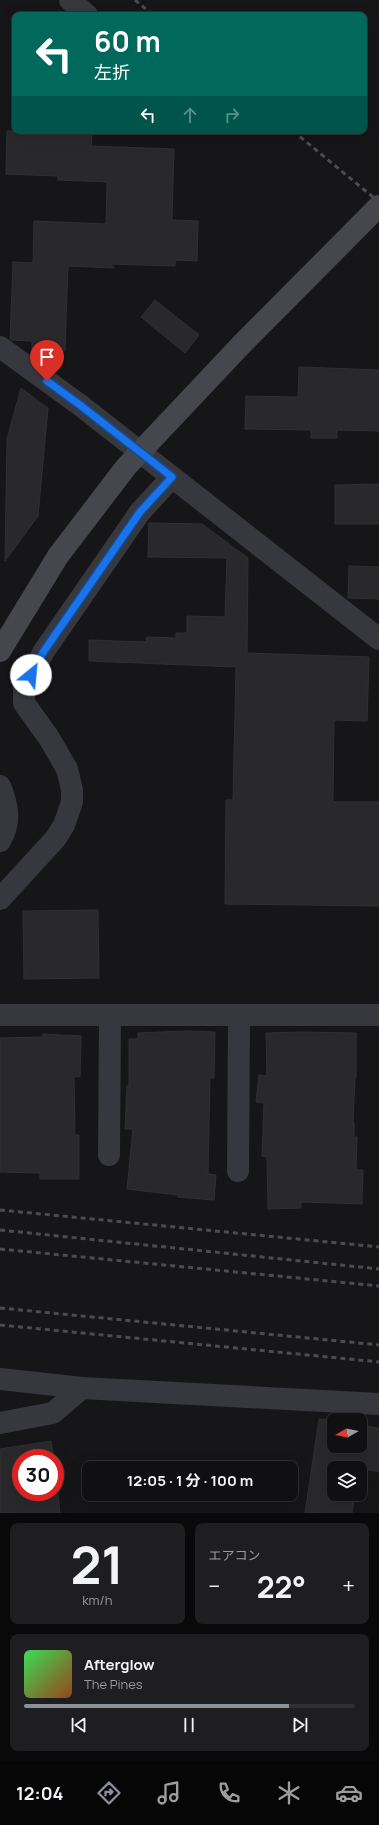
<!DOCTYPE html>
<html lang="ja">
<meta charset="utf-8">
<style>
body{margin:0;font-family:Manrope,"Noto Sans JP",sans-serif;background:#1e1e20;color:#f1f3f6;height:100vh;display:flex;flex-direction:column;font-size:15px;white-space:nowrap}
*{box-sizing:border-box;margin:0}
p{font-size:13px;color:#9c9d9f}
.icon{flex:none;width:22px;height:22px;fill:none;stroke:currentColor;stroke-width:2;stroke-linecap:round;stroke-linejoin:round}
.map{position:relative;height:1513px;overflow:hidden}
.side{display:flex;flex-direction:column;gap:10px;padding:10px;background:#09090a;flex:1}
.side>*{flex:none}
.guide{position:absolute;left:12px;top:12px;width:355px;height:122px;border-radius:8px;box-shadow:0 4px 16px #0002,0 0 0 1px #303032;background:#00695c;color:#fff;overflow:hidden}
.needle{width:26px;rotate:261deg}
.controls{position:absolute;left:327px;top:1413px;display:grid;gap:8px}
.controls a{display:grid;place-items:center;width:40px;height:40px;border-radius:8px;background:#101012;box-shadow:0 4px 16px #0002,0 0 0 1px #303032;font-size:20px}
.speed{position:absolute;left:12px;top:1449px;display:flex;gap:8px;font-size:20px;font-weight:700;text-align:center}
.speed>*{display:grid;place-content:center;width:52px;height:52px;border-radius:50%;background:#101012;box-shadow:0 4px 16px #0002,0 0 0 1px #303032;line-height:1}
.speed .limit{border:6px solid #d22;background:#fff;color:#111}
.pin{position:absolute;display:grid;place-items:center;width:34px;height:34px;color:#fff;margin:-41px -17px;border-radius:50% 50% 50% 0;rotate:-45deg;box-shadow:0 0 4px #0007}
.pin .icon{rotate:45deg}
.me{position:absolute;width:44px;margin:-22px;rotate:28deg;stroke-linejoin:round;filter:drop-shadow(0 0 3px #0008)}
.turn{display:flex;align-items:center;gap:14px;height:84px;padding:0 16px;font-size:18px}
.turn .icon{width:52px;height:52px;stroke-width:2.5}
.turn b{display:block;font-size:28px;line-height:34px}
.lanes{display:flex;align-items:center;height:38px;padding:0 16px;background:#0003;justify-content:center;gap:20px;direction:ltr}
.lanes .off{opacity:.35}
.big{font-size:30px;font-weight:700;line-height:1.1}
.side .card{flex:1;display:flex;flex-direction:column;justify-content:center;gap:6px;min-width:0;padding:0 14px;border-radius:8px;background:#1e1e20}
.side .dial{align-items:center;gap:0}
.dial b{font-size:52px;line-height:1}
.song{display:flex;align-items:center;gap:12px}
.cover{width:48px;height:48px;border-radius:6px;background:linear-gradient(135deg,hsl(130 70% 55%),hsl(20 70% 35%))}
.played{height:4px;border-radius:2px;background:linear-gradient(90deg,#8c9099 80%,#303032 80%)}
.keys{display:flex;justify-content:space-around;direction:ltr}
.heat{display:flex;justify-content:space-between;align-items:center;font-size:22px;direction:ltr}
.side .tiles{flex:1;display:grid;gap:10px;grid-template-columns:1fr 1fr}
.card:last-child{grid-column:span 2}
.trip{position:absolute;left:82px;top:1461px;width:216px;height:40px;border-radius:8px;background:#101012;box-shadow:0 4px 16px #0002,0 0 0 1px #303032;font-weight:700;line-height:40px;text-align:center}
.menu{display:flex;height:64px;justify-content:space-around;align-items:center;background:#060607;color:#9c9d9f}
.menu .icon{width:28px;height:28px}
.menu .selected{color:#8c9099}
.menu b{font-size:18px;color:#f1f3f6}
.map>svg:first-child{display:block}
</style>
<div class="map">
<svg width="379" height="1513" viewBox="0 0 379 1513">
<rect width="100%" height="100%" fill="#161618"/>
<g fill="#29292c" stroke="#303034">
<path d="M7,131h51v2l34,2 -1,11 83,3 -2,71 26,1 -1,40 -22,-1v6l-65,-2 5,4 -47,-2 -3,85 -33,-1v-9l-20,-1 -2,-1 3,-77 20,1 1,-42 72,3 1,-42 -49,-2v-4l-52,-2z"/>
<path d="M155,300l44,35 -14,18 -44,-36z"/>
<path d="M299,367l80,3v61l-42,-1v8h-26v-8l-66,-1 1,-33 52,1z"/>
<path d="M21,388l27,20 -10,108 -33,45 2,-122z"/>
<path d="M379,484v40h-44v-39z"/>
<path d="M149,523l53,1 46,34 -1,95 122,4 -2,64 -33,-1 -1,82h46v104l-154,-2 1,-104h7l3,-133 -147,-6v-21l57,2 1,-5 29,1v-5h11v-17l38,1 2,-59 -79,-1z"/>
<path d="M349,566l30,1v32l-31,-1z"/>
<path d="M98,910l1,68 -75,1 -1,-68z"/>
<path d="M186,1031l29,1 -1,46h-4l-2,96 8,1 -2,25 -36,-3v-2l-51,-6 6,-60h-8l2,-43h2v-47h9v-6z"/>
<path d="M300,1032l56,1v44h-1l-2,46h1v14h3l-1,33h7l-1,34 -61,-2v6l-33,1 -1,-52 -5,-1 2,-53 -8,-1 3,-27 8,1 -1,-43z"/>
<path d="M43,1034l38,2 -1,41 -6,-1 1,59h4v44h-39v-6l-40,-1v-134l43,-1z"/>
<path d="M319,1419l15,2v25h26v-21l19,3v44l-19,-4h-26v26h21l-3,19h-47z"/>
<path d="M51,1441l3,17h-33v34h34v-25l5,46h-60v-64z"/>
</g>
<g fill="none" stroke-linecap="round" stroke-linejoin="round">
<g stroke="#37383d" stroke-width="22">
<path d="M70,0l17,15"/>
<path d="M0,347l80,58 299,234"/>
<path d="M0,786c8,19 11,37 0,55"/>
<path d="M0,899l56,-61 8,-13 8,-23v-12l-5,-21 -18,-31 -25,-35v-15l20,-37 96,-139 32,-35"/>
<path d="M0,1015h379"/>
<path d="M109,1155l1,-140"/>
<path d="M238,1171l1,-155"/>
<path d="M0,1379l82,9 297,16"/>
<path d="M0,1423l53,-10 29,-25"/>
</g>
<g stroke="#4a4c52" stroke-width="3" stroke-dasharray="5 4" stroke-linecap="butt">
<path d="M135,0l18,15"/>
<path d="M293,131l86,71"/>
<path d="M0,1210l379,37"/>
<path d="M0,1230l379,39"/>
<path d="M0,1249l379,37"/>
<path d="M0,1308l379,37"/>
<path d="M0,1325l379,37"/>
</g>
<path stroke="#45474d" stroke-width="22" d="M0,651l58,-95 68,-89 115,-122 138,-139"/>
</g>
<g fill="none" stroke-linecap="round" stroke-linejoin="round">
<defs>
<path id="route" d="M31,675l13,-24 96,-139 32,-35 -92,-72 -33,-24"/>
</defs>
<use href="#route" stroke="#114b97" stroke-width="10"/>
<use href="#route" stroke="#1a73e8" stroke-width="7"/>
</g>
</svg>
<div class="controls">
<a><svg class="needle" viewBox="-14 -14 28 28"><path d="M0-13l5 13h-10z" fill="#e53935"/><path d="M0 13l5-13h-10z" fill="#9c9d9f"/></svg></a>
<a><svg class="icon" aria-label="layers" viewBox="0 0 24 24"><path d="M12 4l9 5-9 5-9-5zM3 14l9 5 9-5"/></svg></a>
</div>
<div class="speed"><div class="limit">30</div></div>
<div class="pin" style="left:47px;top:381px;background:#d93025"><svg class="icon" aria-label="arrive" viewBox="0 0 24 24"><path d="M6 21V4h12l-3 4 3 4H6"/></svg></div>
<svg class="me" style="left:31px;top:675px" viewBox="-20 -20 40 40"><circle r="19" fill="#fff"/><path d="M0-13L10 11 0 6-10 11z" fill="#1a73e8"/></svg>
<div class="trip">12:05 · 1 分 · 100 m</div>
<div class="guide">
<div class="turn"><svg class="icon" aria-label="left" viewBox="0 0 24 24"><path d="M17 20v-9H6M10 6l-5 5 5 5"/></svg><div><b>60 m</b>左折</div></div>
<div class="lanes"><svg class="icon" aria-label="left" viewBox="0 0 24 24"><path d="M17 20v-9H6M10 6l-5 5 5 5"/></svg><svg class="icon off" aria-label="ahead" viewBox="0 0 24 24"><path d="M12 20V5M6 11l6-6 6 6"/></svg><svg class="icon off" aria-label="right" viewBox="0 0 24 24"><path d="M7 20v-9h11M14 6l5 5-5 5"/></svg></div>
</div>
</div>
<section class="side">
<div class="tiles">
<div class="card dial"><b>21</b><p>km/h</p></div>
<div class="card"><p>エアコン</p>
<div class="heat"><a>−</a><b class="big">22°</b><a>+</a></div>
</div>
<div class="card">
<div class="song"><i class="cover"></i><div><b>Afterglow</b><p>The Pines</p></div></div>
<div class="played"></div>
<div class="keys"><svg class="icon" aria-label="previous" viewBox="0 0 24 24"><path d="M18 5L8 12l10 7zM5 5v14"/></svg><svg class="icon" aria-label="pause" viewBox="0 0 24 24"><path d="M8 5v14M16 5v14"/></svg><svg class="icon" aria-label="next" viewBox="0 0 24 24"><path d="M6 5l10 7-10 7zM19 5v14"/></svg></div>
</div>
</div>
</section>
<nav class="menu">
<b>12:04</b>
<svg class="icon selected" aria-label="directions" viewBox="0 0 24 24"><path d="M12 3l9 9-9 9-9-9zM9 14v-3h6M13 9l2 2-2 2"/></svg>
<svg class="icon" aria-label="music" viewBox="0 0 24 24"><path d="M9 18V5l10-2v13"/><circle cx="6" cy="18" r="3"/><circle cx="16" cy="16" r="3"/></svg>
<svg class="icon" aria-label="phone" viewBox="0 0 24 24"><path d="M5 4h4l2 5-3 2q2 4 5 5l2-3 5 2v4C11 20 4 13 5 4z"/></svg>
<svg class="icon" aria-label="climate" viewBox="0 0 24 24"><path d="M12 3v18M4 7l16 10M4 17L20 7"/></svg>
<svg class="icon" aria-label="car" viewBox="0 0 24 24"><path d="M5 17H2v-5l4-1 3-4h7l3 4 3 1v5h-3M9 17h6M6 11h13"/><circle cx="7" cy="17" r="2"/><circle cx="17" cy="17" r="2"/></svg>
</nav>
